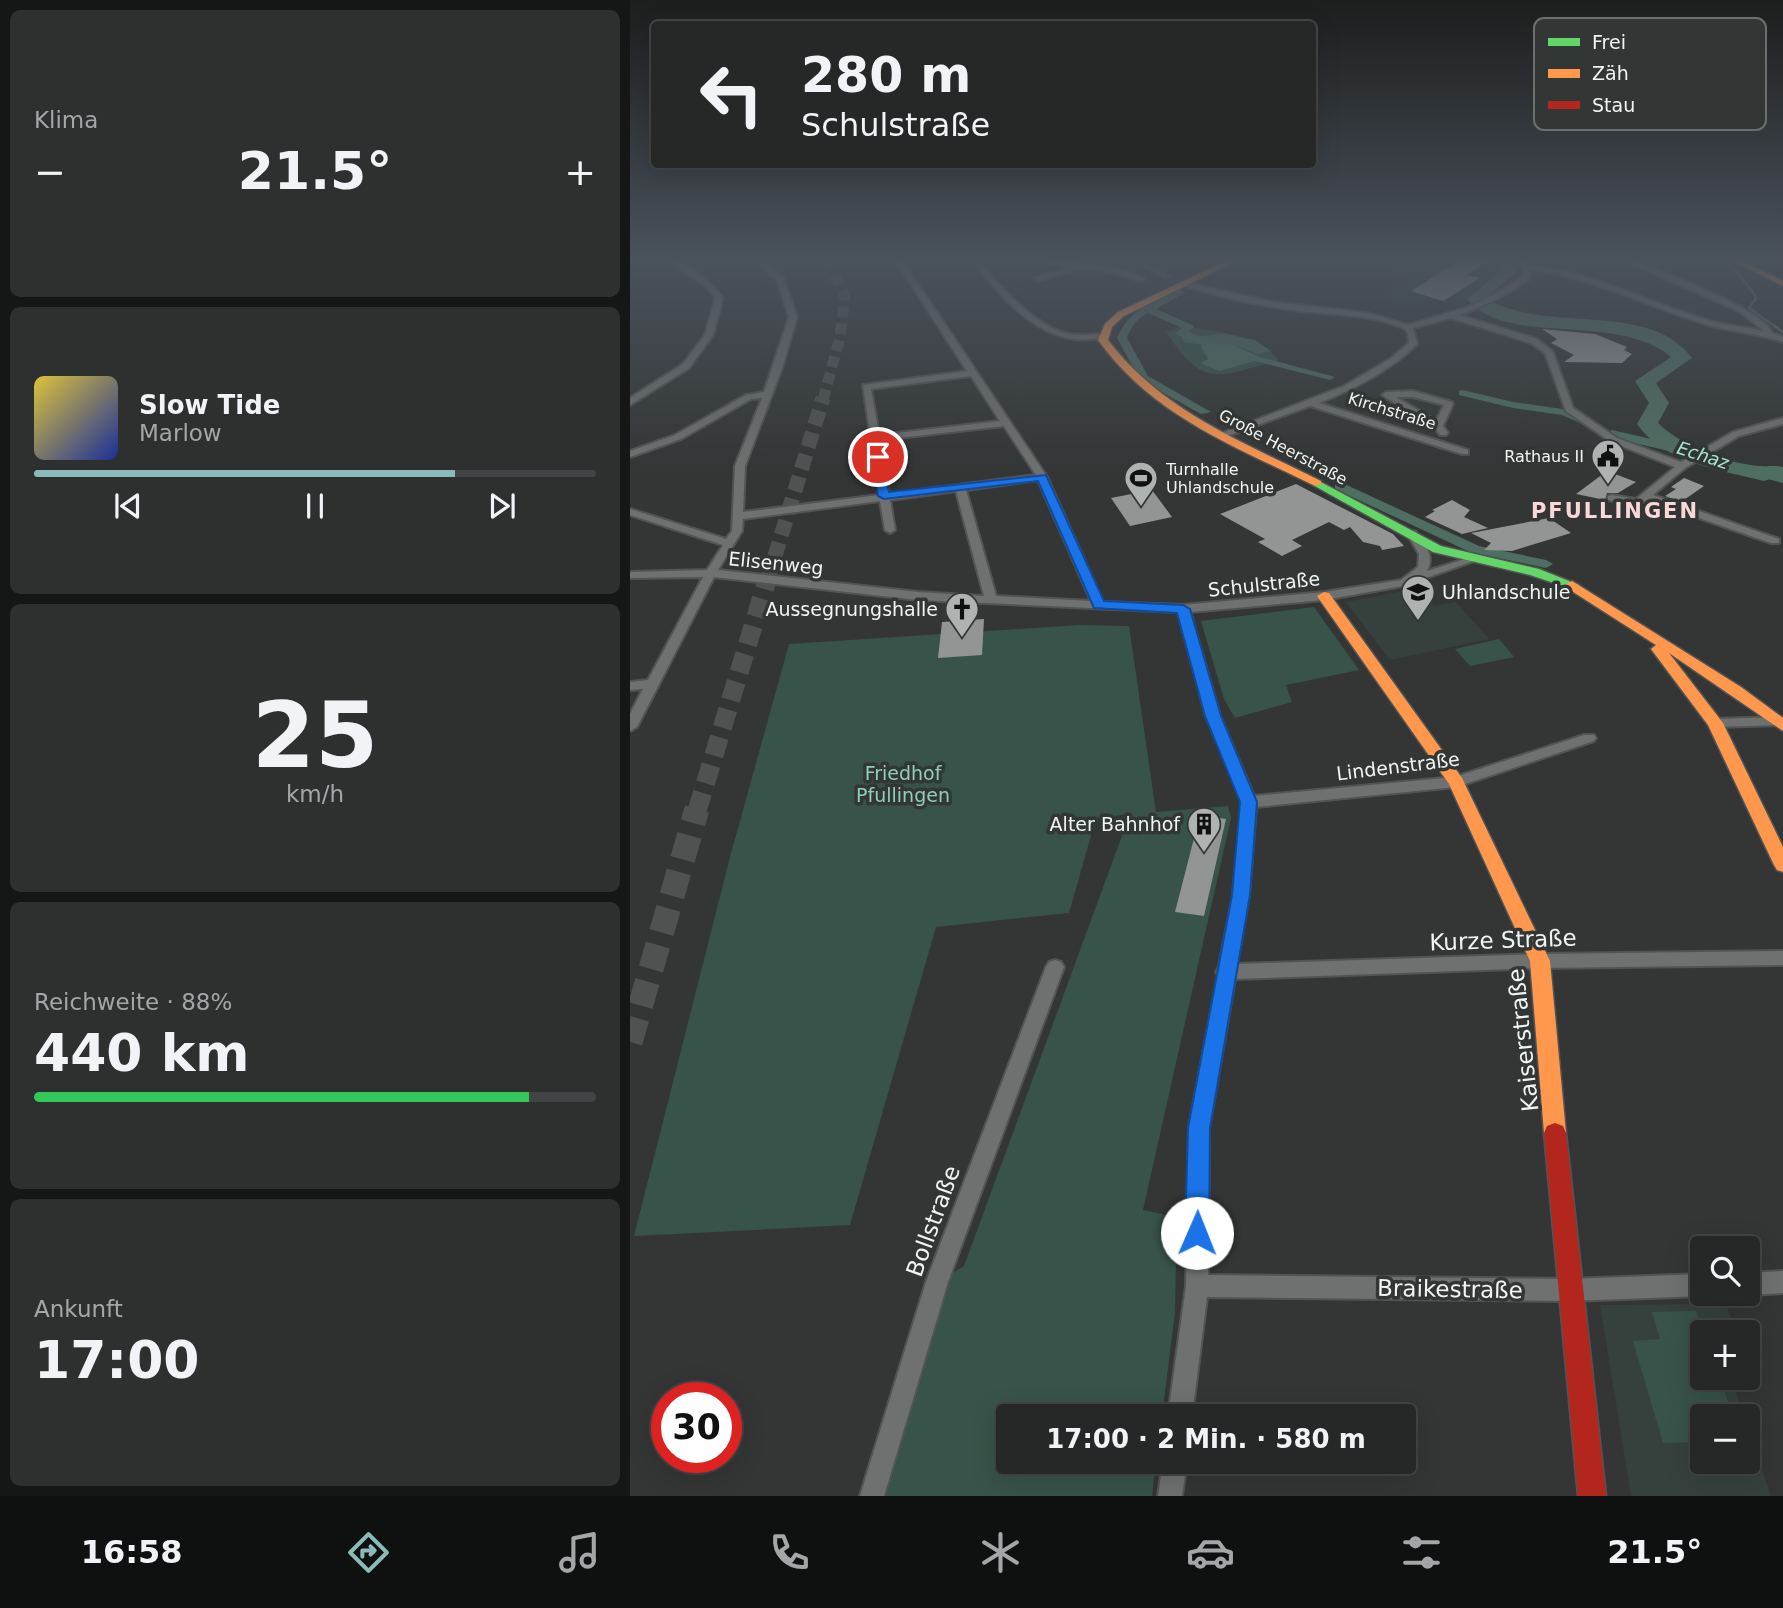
<!DOCTYPE html>
<html lang="de">
<meta charset="utf-8">
<style>
body{margin:0;font-family:"DejaVu Sans",sans-serif;background:#2e3030;color:#f1f3f6;height:100vh;display:flex;flex-direction:column;font-size:26px;white-space:nowrap}
*{box-sizing:border-box;margin:0}
p{font-size:23px;color:#a4a6a8}
.icon{flex:none;width:38px;height:38px;fill:none;stroke:currentColor;stroke-width:2;stroke-linecap:round;stroke-linejoin:round}
.map{position:relative;flex:1;overflow:hidden}
.details{display:flex;flex-direction:column;gap:10px;padding:10px;background:#151616;width:630px}
.details>*{flex:none}
.hud{position:absolute;left:21px;top:21px;width:665px;height:147px;border-radius:7px;box-shadow:0 7px 28px #0002,0 0 0 2px #424445;background:#262828;color:#f1f3f6;overflow:hidden}
.buttons{position:absolute;left:1060px;top:1236px;display:grid;gap:14px}
.buttons a{display:grid;place-items:center;width:70px;height:70px;border-radius:7px;background:#262828;box-shadow:0 7px 28px #0002,0 0 0 2px #424445;font-size:35px}
.speed{position:absolute;left:21px;top:1382px;display:flex;gap:14px;font-size:35px;font-weight:700;text-align:center}
.speed>*{display:grid;place-content:center;width:91px;height:91px;border-radius:50%;background:#262828;box-shadow:0 7px 28px #0002,0 0 0 2px #424445;line-height:1}
.speed .limit{border:10px solid #d22;background:#fff;color:#111}
.pin{position:absolute;display:grid;place-items:center;width:60px;height:60px;color:#fff;margin:-30px;border:4px solid #fff;border-radius:50%;box-shadow:0 2px 7px #0007}
.me{position:absolute;width:77px;margin:-38px;rotate:1deg;stroke-linejoin:round;filter:drop-shadow(0 0 5px #0008)}
.turn{display:flex;align-items:center;gap:24px;height:147px;padding:0 35px;font-size:32px}
.turn .icon{width:91px;height:91px;stroke-width:2.5}
.turn b{display:block;font-size:49px;line-height:60px}
.big{font-size:52px;font-weight:800;line-height:1.1}
.details .tile{flex:1;display:flex;flex-direction:column;justify-content:center;gap:10px;min-width:0;padding:0 24px;border-radius:10px;background:#2e3030}
.details .dial{align-items:center;gap:0}
.dial b{font-size:91px;line-height:1}
.song{display:flex;align-items:center;gap:21px}
.cover{width:84px;height:84px;border-radius:10px;background:linear-gradient(135deg,hsl(50 70% 55%),hsl(230 70% 35%))}
.played{height:7px;border-radius:4px;background:linear-gradient(90deg,#8bbbb9 75%,#424445 75%)}
.keys{display:flex;justify-content:space-around;direction:ltr}
.heat{display:flex;justify-content:space-between;align-items:center;font-size:38px;direction:ltr}
.charge{height:10px;border-radius:5px;background:linear-gradient(90deg,#34c759 88%,#424445 0)}
.trip{position:absolute;left:366px;top:1404px;width:420px;height:70px;border-radius:7px;background:#262828;box-shadow:0 7px 28px #0002,0 0 0 2px #424445;font-weight:800;line-height:70px;text-align:center}
.dock{display:flex;height:112px;justify-content:space-around;align-items:center;background:#0f1010;color:#a4a6a8}
.dock .icon{width:49px;height:49px}
.dock .current{color:#8bbbb9}
.dock b{font-size:32px;color:#f1f3f6}
main{display:flex;flex:1;min-height:0}
.map>svg:first-child{display:block}
</style>
<main>
<section class="details">
<div class="tile"><p>Klima</p>
<div class="heat"><a>−</a><b class="big">21.5°</b><a>+</a></div>
</div>
<div class="tile">
<div class="song"><i class="cover"></i><div><b>Slow Tide</b><p>Marlow</p></div></div>
<div class="played"></div>
<div class="keys"><svg class="icon" aria-label="previous" viewBox="0 0 24 24"><path d="M18 5L8 12l10 7zM5 5v14"/></svg><svg class="icon" aria-label="pause" viewBox="0 0 24 24"><path d="M8 5v14M16 5v14"/></svg><svg class="icon" aria-label="next" viewBox="0 0 24 24"><path d="M6 5l10 7-10 7zM19 5v14"/></svg></div>
</div>
<div class="tile dial"><b>25</b><p>km/h</p></div>
<div class="tile"><p>Reichweite · 88%</p><b class="big">440 km</b><div class="charge"></div></div>
<div class="tile"><p>Ankunft</p><b class="big">17:00</b></div>
</section>
<div class="map">
<svg width="1153" height="1496" viewBox="0 0 1153 1496">
<rect width="100%" height="100%" fill="#333635"/>
<g fill="#36413d">
<path d="M725,260h143l8,4 3,8 -49,35 -24,-7 -24,8 -33,-14 30,-12 -23,-15z"/>
<path d="M788,588l16,18 22,-4 33,37 -99,21 -44,-58z"/>
<path d="M1095,1304l13,28h-35v45h28l13,39h-41v45h45v-33l23,68h-140l-31,-191z"/>
</g>
<g fill="#385349">
<path d="M554,325c34,9 70,7 95,35 -61,16 -74,31 -113,-28z"/>
<path d="M684,607l45,63 -73,15 6,17 -57,16 -11,-19 -23,-78z"/>
<path d="M449,625l50,1 27,186 72,-6 3,12 -88,392 34,7 -2,95 -13,104h-154v45h148l-4,35h-280l65,-214 27,-16 166,-452 -34,4 -27,95 -133,14 -86,298 -216,11 96,-379 59,-213z"/>
<path d="M869,639l15,18 -44,9 -15,-17z"/>
<path d="M1066,1311l8,21 -1,45h16l14,39h-30v26l-40,1 -30,-102 27,-2 -8,-27z"/>
</g>
<path fill="#4a685e" d="M596,334l29,6 16,11 -13,3 -19,-7 -55,-4 -2,-6z"/>
<path fill="#4f6e62" d="M601,344l27,12 -3,5 -36,10 -19,-8 8,-4 -7,-12 2,-2z"/>
<g fill="none" stroke-linecap="round" stroke-linejoin="round">
<g stroke="#4f6e62" stroke-width="2.5">
<path d="M855,260l23,9"/>
<path d="M1086,260l20,11 18,23 2,4 -7,10 34,24"/>
</g>
<g fill="#4f6e62" fill-rule="evenodd">
<path d="M499,260h11l32,17 -7,2z"/>
<path d="M548,290l8,2 -30,17 36,16 2,2 -6,5 40,16 107,29 -5,3 -110,-28 -43,-17 -1,-2 6,-5 -34,-15c-11,5 -17,14 -21,25l21,38 63,36 -10,2 -61,-34 -23,-42c11,-28 35,-35 61,-48z"/>
<path d="M833,390l50,12 56,8 24,13 -6,3 -25,-11 -49,-7 -54,-13v-4z"/>
<path d="M982,430l70,16 2,3 -6,4 -70,-16 -2,-3z"/>
<path d="M1134,470l19,5v8l-23,-6 -2,-3z"/>
<path d="M710,482l139,64 67,14 7,4 -7,4 -76,-16 -135,-63v-6z"/>
</g>
<path fill="#4f6e62" fill-rule="evenodd" d="M860,260h21l6,12 -31,26c58,37 163,1 206,60l-36,25 13,20 -11,20c25,24 69,41 103,43 8,1 13,-1 22,1v14l-10,-3 -9,3c-43,-11 -100,-18 -127,-57l12,-21 -14,-22 36,-24c-54,-46 -164,-9 -204,-58l34,-28z"/>
</g>
<g fill="#929594">
<path d="M830,260h31l-25,15 14,3 -37,23 -32,-10z"/>
<path d="M912,329l53,5 32,13 -3,3 8,4 -10,9 -58,-1 10,-7 -23,-12 6,-4z"/>
<path d="M977,471l29,11 -18,11h-11l-2,7 -29,-6z"/>
<path d="M1054,478l20,8 -23,16 -16,-6 11,-7 -5,-2z"/>
<path d="M666,484l97,50 11,12 -22,4 -2,-4 -17,-4 -13,-15 -6,3 -15,-8 -37,18 10,6 -20,10 -24,-14 7,-3 -45,-25z"/>
<path d="M522,490l20,27 -42,9 -19,-28z"/>
<path d="M822,500l18,10 -6,7 24,11 -26,6 -37,-17 10,-6 -3,-1z"/>
<path d="M919,518l22,15 -59,18 -28,-1 7,-7 -20,-10z"/>
<path d="M354,619l-2,36 -44,3 4,-36z"/>
<path d="M570,815l26,4 -22,97 -29,-4z"/>
</g>
<g fill="none" stroke-linecap="round" stroke-linejoin="round">
<path stroke="#4f5251" stroke-width="11" stroke-dasharray="11 6" stroke-linecap="butt" d="M193,400l17,-63 5,-42 -19,-35"/>
<path stroke="#4f5251" stroke-width="15" stroke-dasharray="15 8" stroke-linecap="butt" d="M138,579l55,-181"/>
<path stroke="#4f5251" stroke-width="19" stroke-dasharray="19 10" stroke-linecap="butt" d="M67,811l71,-234"/>
<path stroke="#4f5251" stroke-width="25" stroke-dasharray="25 13" stroke-linecap="butt" d="M0,1042l67,-233"/>
<defs>
<g id="street">
<path d="M0,260h10l-10,4z"/>
<path d="M37,260c21,0 44,22 56,38l-10,37 -24,33 -59,37v-7l53,-34 22,-29 10,-37 -8,-11z"/>
<path d="M123,260h8l22,17 14,40 -15,51 -37,98 -2,46 136,-17 -16,-110 104,-14 -72,-111h7l145,217 56,125 80,3 141,-13 77,-12 17,-13 1,-13 -12,-20 5,-3 4,1c9,13 19,23 11,39l41,-13 6,3 -71,25 -79,14 -134,12 30,104 34,80 201,-19 129,-42h10l2,3 -2,3 -138,46 -200,20 -7,88 -12,69 303,-10 243,-3v14l-243,3 -305,11 -26,149 -1,147 361,4 134,-5v19h6l-6,3 -134,5 -362,-4 -15,119h-24l18,-130 3,-158 29,-153 -2,-3 3,-5 14,-72 9,-93 -36,-86 -28,-104 -260,-12 -204,-23 -77,150 -7,4v-17l13,-25 -13,1v-8l18,-2 55,-103 -73,1v-6l77,-2 16,-25 -93,-30v-6l96,30 6,-8 3,-65 27,-68 -11,1 -70,40 -51,18v-6l45,-16 71,-40 18,-3 25,-75 -12,-37zM341,376l29,45 -121,14 -8,-46zM374,426l32,49 -147,19 -9,-54zM408,480l53,121 -95,-5 -30,-106zM326,491l28,105 -66,-4 -200,-22 24,-39 1,-12 137,-18 5,29 5,3 5,-3 -5,-30z"/>
<path d="M342,260h7c20,25 57,68 90,74 11,2 23,0 34,0l4,2 -4,2c-13,1 -26,3 -39,-1 -37,-9 -70,-47 -92,-77z"/>
<path d="M397,260c34,0 88,3 118,19l-4,2 -32,-9 -28,-4 -44,13 -3,-4 41,-9z"/>
<path d="M889,260h7l3,5c65,8 120,38 182,56 17,5 36,6 53,10l-24,-19 -117,-52h10c26,11 133,50 139,73l11,4v5c-27,-9 -52,-10 -78,-18 -59,-18 -113,-47 -174,-54l-1,9c-23,16 -45,27 -71,36l78,24 16,13 20,56 44,30 64,24 52,-30 50,-14v6l-44,12 -54,32 -32,27 126,44v4h-8l-124,-43 -3,3 3,5 -1,6 -5,3 -5,-3 1,-6 -2,-3 -27,-5v-4l4,-1 24,4 39,-32 -64,-25 -45,-31 -21,-58 -14,-10 -80,-25 -38,10 4,16c-27,27 -63,45 -98,59l149,47v4h-6l-152,-48 -85,31 -8,-2 127,-49 46,-27 19,-16 -1,-10 -3,-4c-34,-15 -70,-14 -106,-18 -39,-5 -78,-14 -116,-25v-4l90,20 95,11 40,12 60,-18 29,-14 26,-17 1,-9z"/>
<path d="M783,391l39,11 1,2 -10,22 5,7 -2,2h-6l-5,-7 -53,-33 4,-3zM766,397h17l31,8 -8,16z"/>
<path d="M1153,717v8l-68,2 -7,-4 7,-4z"/>
<path d="M425,960l6,2 3,5 -116,315 -64,214h-24l66,-214 120,-315 3,-5z"/>
<path d="M1153,1271v22l-35,2 -4,-2h4v-20z"/>
<path d="M533,1461h24l-5,35h-24z"/>
</g>
<path id="fast" d="M687,480l124,66 98,23 40,16 -7,4 -42,-14 -97,-23 -120,-67v-4z"/>
<g id="slow">
<path d="M598,260h11l-115,56 -12,11 -4,13c54,71 135,102 213,141v4h-8c-81,-40 -160,-69 -215,-145l7,-16 13,-12z"/>
<path d="M1100,260h11l42,21v5z"/>
<path d="M942,581l169,106 42,31v13l-114,-78 54,70 60,124v25l-6,-2 -3,-5 -66,-140 -57,-76 5,-4 -89,-57 -2,-3z"/>
<path d="M694,592l5,1 133,185 88,183 16,172 -3,7 -8,3 -8,-3 -3,-7 -14,-172 -81,-177 -132,-188z"/>
</g>
<path id="jam" d="M925,1123l8,3 3,7 40,363h-28l-34,-363 3,-7z"/>
</defs>
<use href="#street" stroke="#525453" stroke-width="4"/>
<use href="#fast" stroke="#525453" stroke-width="3"/>
<use href="#slow" stroke="#525453" stroke-width="3"/>
<use href="#jam" stroke="#525453" stroke-width="3"/>
<use href="#street" fill="#6f7170" fill-rule="evenodd"/>
<use href="#fast" fill="#63d668" fill-rule="evenodd"/>
<use href="#slow" fill="#ff974d" fill-rule="evenodd"/>
<use href="#jam" fill="#b3261e" fill-rule="evenodd"/>
</g>
<linearGradient id="sky" x2="0" y2="1"><stop stop-color="#1c1e1d"/><stop offset="0.55" stop-color="#4a525c"/><stop offset="1" stop-color="#4a525c" stop-opacity="0"/></linearGradient>
<rect width="1153" height="470" fill="url(#sky)"/>
<path fill="#1a73e8" stroke="#114b97" stroke-width="2" d="M248,454l5,3 6,35 157,-17 58,126 79,4 7,4 31,107 36,86 -7,93 -40,233 -1,105 -3,9 -9,3 -8,-3 -4,-9 3,-105 44,-233 8,-93 -35,-86 -28,-103 -83,-5 -56,-127 -154,18 -6,-3 -6,-39z"/>
<defs>
<symbol id="civic-pin" viewBox="-11 -11 22 30"><path d="M0 17L-7.5 6A9.5 9.5 0 1 1 7.5 6Z" fill="#aeb2b0" stroke="#323735"/><path d="M-.6-6.5H3V-4.5H.6V-3L4-1V1h2V6H-6V1h2V-1L-.6-3ZM-1.2 2.5V6h2.4V2.5Z" fill="#111"/></symbol>
<symbol id="stadium-pin" viewBox="-11 -11 22 30"><path d="M0 17L-7.5 6A9.5 9.5 0 1 1 7.5 6Z" fill="#aeb2b0" stroke="#323735"/><path d="M0-5a6.5 5 0 1 0 0 10a6.5 5 0 1 0 0-10ZM-3.5-1.8h7v3.6h-7Z" fill="#111"/></symbol>
<symbol id="school-pin" viewBox="-11 -11 22 30"><path d="M0 17L-7.5 6A9.5 9.5 0 1 1 7.5 6Z" fill="#aeb2b0" stroke="#323735"/><path d="M0-5L7-2L0 1L-7-2ZM-4 1L0 2.5L4 1V4Q0 6-4 4Z" fill="#111"/></symbol>
<symbol id="church-pin" viewBox="-11 -11 22 30"><path d="M0 17L-7.5 6A9.5 9.5 0 1 1 7.5 6Z" fill="#aeb2b0" stroke="#323735"/><path d="M-1.2-6h2.4v3.5h3.3v2.4h-3.3V6h-2.4V-.1h-3.3v-2.4h3.3Z" fill="#111"/></symbol>
<symbol id="building-pin" viewBox="-11 -11 22 30"><path d="M0 17L-7.5 6A9.5 9.5 0 1 1 7.5 6Z" fill="#aeb2b0" stroke="#323735"/><path d="M-4-6H4V6H1V3H-1V6H-4ZM-2.5-4.3h1.7v1.8h-1.7ZM.8-4.3h1.7v1.8H.8ZM-2.5-1h1.7V.8h-1.7ZM.8-1h1.7V.8H.8Z" fill="#111"/></symbol>
</defs>
<g fill-rule="evenodd">
<use href="#civic-pin" x="959" y="437" width="38" height="52"/>
<use href="#stadium-pin" x="492" y="459" width="38" height="52"/>
<use href="#school-pin" x="769" y="573" width="38" height="52"/>
<use href="#church-pin" x="313" y="590" width="38" height="52"/>
<use href="#building-pin" x="555" y="805" width="38" height="52"/>
</g>
<g text-anchor="middle" dominant-baseline="central" stroke-width="7" stroke-linejoin="round" paint-order="stroke">
<g font-size="16" fill="#f0f4f2" stroke="#323735">
<text transform="translate(762 411) rotate(17)">Kirchstraße</text>
<text transform="translate(653 447) rotate(28)">Große Heerstraße</text>
</g>
<g font-size="16" fill="#f0f4f2" stroke="#323735" text-anchor="end">
<text x="954" y="456">Rathaus II</text>
<text x="536" y="469" text-anchor="start">Turnhalle<tspan x="536" dy="18">Uhlandschule</tspan></text>
</g>
<g font-size="18" font-style="italic" fill="#a5e6ce" stroke="#323735">
<text transform="translate(1073 455) rotate(18)">Echaz</text>
</g>
<g font-size="19" fill="#f0f4f2" stroke="#323735">
<text transform="translate(146 563) rotate(6)">Elisenweg</text>
<text transform="translate(634 584) rotate(-6)">Schulstraße</text>
<text transform="translate(768 766) rotate(-7)">Lindenstraße</text>
</g>
<g font-size="19" fill="#f0f4f2" stroke="#323735" text-anchor="end">
<text x="812" y="592" text-anchor="start">Uhlandschule</text>
<text x="308" y="609">Aussegnungshalle</text>
<text x="550" y="824">Alter Bahnhof</text>
</g>
<g font-size="19" fill="#8fcfb7" stroke="#323735">
<text x="273" y="773">Friedhof<tspan x="273" dy="22">Pfullingen</tspan></text>
</g>
<g font-size="21" font-weight="bold" letter-spacing="2" fill="#fbd8d7" stroke="#323735">
<text x="985" y="511">PFULLINGEN</text>
</g>
<g font-size="23" fill="#f0f4f2" stroke="#323735">
<text transform="translate(873 940) rotate(-2)">Kurze Straße</text>
<text transform="translate(893 1040) rotate(-96)">Kaiserstraße</text>
<text transform="translate(303 1221) rotate(-70)">Bollstraße</text>
<text transform="translate(820 1289) rotate(1)">Braikestraße</text>
</g>
</g>
<rect x="904" y="18" width="232" height="112" rx="10" fill="#323735" stroke="#6b706e" stroke-width="2"/>
<rect x="918" y="38" width="32" height="8" fill="#63d668"/>
<rect x="918" y="69" width="32" height="9" fill="#ff974d"/>
<rect x="918" y="101" width="32" height="8" fill="#b3261e"/>
<g font-size="19" fill="#f0f4f2">
<text x="962" y="49">Frei</text>
<text x="962" y="80">Zäh</text>
<text x="962" y="112">Stau</text>
</g>
</svg>
<div class="buttons">
<a><svg class="icon" aria-label="search" viewBox="0 0 24 24"><circle cx="10" cy="10" r="6"/><path d="M15 15l6 6"/></svg></a>
<a>+</a>
<a>−</a>
</div>
<div class="speed"><div class="limit">30</div></div>
<div class="pin" style="left:248px;top:457px;background:#d93025"><svg class="icon" aria-label="arrive" viewBox="0 0 24 24"><path d="M6 21V4h12l-3 4 3 4H6"/></svg></div>
<svg class="me" style="left:567px;top:1233px" viewBox="-20 -20 40 40"><circle r="19" fill="#fff"/><path d="M0-13L10 11 0 6-10 11z" fill="#1a73e8"/></svg>
<div class="trip">17:00 · 2 Min. · 580 m</div>
<div class="hud">
<div class="turn"><svg class="icon" aria-label="left" viewBox="0 0 24 24"><path d="M17 20v-9H6M10 6l-5 5 5 5"/></svg><div><b>280 m</b>Schulstraße</div></div>
</div>
</div>
</main>
<nav class="dock">
<b>16:58</b>
<svg class="icon current" aria-label="directions" viewBox="0 0 24 24"><path d="M12 3l9 9-9 9-9-9zM9 14v-3h6M13 9l2 2-2 2"/></svg>
<svg class="icon" aria-label="music" viewBox="0 0 24 24"><path d="M9 18V5l10-2v13"/><circle cx="6" cy="18" r="3"/><circle cx="16" cy="16" r="3"/></svg>
<svg class="icon" aria-label="phone" viewBox="0 0 24 24"><path d="M5 4h4l2 5-3 2q2 4 5 5l2-3 5 2v4C11 20 4 13 5 4z"/></svg>
<svg class="icon" aria-label="climate" viewBox="0 0 24 24"><path d="M12 3v18M4 7l16 10M4 17L20 7"/></svg>
<svg class="icon" aria-label="car" viewBox="0 0 24 24"><path d="M5 17H2v-5l4-1 3-4h7l3 4 3 1v5h-3M9 17h6M6 11h13"/><circle cx="7" cy="17" r="2"/><circle cx="17" cy="17" r="2"/></svg>
<svg class="icon" aria-label="filters" viewBox="0 0 24 24"><path d="M4 7h16M4 17h16"/><circle cx="9" cy="7" r="2"/><circle cx="15" cy="17" r="2"/></svg>
<b>21.5°</b>
</nav>
